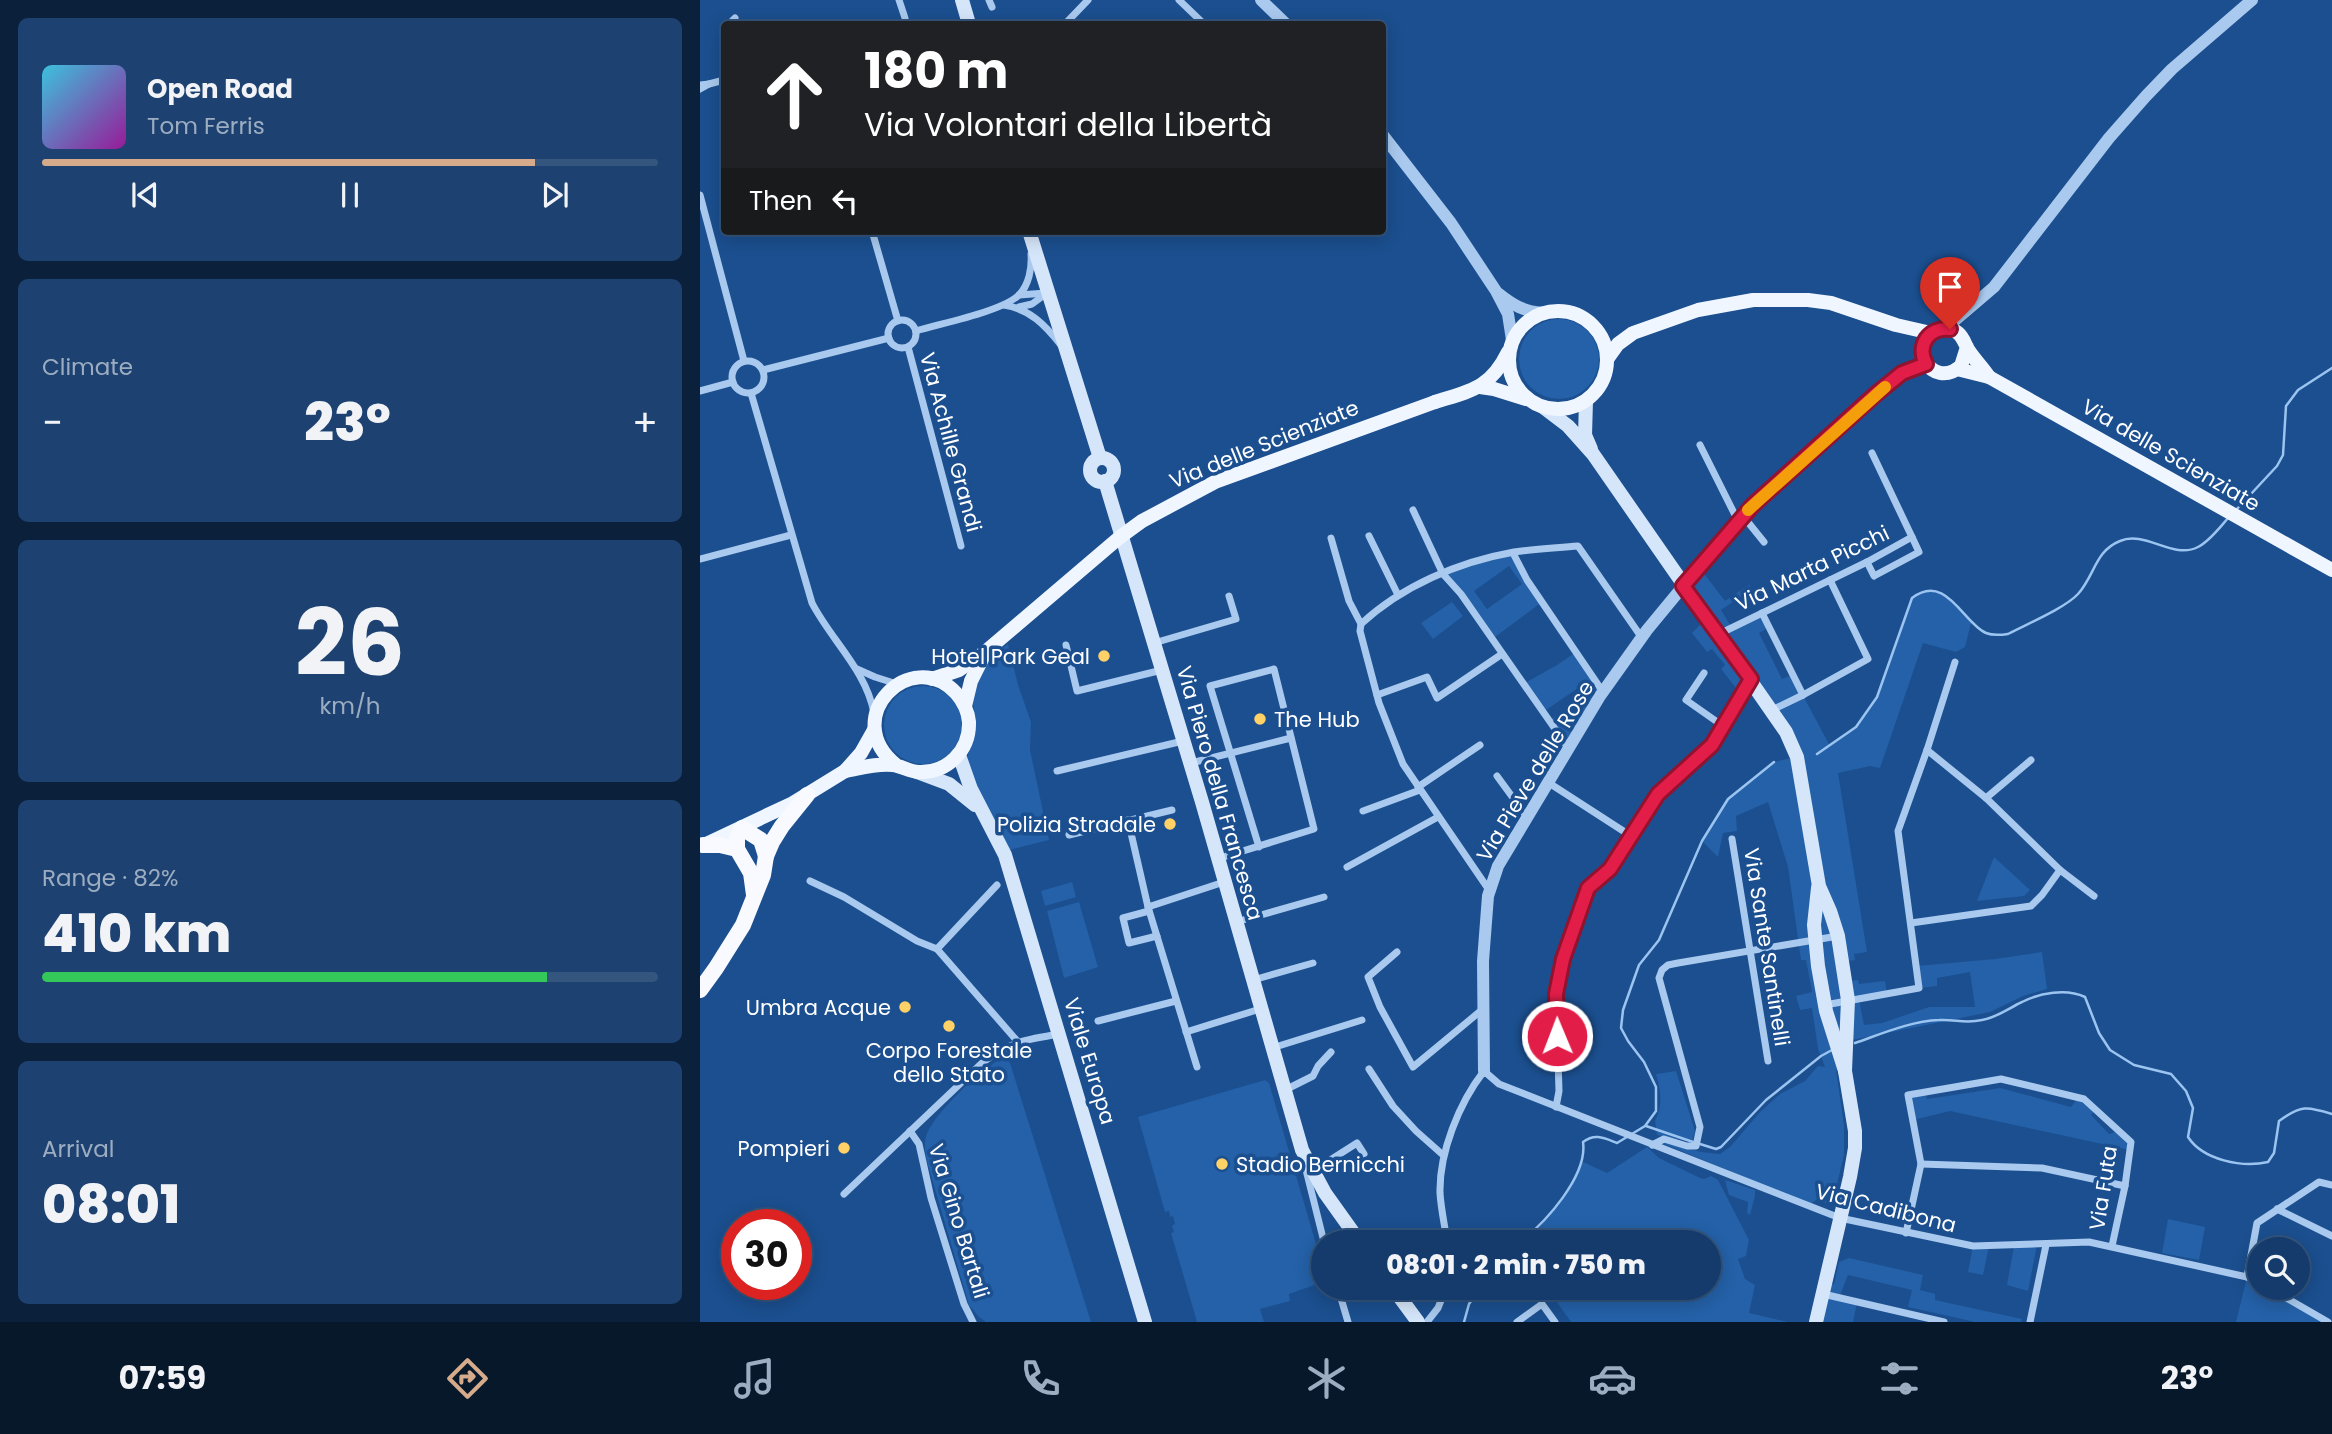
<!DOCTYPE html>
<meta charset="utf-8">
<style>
body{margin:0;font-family:Poppins,sans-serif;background:#1d4271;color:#f1f3f6;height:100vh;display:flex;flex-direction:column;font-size:26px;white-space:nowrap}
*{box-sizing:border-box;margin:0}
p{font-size:23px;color:#9dadc1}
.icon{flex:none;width:38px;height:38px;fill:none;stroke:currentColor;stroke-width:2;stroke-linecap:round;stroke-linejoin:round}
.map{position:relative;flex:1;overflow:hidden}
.panel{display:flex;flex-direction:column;gap:18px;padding:18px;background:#0b203b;width:700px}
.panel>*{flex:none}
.top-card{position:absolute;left:21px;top:21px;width:665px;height:214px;border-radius:7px;box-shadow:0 4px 18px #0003,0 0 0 2px #33557e;background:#202124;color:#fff;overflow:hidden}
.tools{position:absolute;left:1547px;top:1237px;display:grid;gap:14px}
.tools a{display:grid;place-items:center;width:63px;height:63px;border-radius:50%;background:#143b6b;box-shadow:0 4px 18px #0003,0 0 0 2px #33557e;font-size:35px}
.speed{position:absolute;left:21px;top:1209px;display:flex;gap:14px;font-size:35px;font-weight:700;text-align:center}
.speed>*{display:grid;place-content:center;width:91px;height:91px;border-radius:50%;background:#143b6b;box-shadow:0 4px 18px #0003,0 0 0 2px #33557e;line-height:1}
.speed .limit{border:10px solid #d22;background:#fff;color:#111}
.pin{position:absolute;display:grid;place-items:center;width:60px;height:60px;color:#fff;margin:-72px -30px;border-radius:50% 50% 50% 0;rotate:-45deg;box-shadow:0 0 7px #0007}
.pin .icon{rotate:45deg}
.me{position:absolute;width:77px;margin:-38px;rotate:359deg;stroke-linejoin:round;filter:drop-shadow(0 0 5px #0008)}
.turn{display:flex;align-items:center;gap:24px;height:147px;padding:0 28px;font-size:32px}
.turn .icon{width:91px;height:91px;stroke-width:2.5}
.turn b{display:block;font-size:49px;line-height:60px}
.then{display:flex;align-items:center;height:66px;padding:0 28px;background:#0003;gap:14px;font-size:26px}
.big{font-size:52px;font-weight:800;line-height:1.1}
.panel .card{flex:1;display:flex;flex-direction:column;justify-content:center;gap:10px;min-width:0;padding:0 24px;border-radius:10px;background:#1d4271}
.panel .dial{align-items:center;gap:0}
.dial b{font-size:91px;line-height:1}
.song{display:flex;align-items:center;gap:21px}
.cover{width:84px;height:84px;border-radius:10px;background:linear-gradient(135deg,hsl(190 70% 55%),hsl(300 70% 35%))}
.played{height:7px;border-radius:4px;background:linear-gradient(90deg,#d6ab8b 80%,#33557e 80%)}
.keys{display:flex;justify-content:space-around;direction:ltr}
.heat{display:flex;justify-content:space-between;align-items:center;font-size:38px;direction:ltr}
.charge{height:10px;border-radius:5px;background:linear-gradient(90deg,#34c759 82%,#33557e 0)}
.trip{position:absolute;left:611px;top:1230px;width:410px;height:70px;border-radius:35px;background:#143b6b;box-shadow:0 4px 18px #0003,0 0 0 2px #33557e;font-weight:800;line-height:70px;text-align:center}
.dock{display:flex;height:112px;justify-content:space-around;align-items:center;background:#08182b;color:#9dadc1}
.dock .icon{width:49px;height:49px}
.dock .on{color:#d6ab8b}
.dock b{font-size:32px;color:#f1f3f6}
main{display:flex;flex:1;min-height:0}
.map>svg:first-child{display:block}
</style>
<main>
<section class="panel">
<div class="card">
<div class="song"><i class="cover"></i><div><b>Open Road</b><p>Tom Ferris</p></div></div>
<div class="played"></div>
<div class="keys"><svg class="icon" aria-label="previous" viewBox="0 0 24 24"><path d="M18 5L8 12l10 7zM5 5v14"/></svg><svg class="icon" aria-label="pause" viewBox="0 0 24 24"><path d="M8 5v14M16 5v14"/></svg><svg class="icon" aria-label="next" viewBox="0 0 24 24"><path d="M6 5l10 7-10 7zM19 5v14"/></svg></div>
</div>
<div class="card"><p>Climate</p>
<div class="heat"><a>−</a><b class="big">23°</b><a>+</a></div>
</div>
<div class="card dial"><b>26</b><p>km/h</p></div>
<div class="card"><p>Range · 82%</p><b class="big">410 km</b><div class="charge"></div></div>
<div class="card"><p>Arrival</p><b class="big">08:01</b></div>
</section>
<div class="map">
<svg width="1632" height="1322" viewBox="0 0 1632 1322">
<rect width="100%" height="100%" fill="#1b4f8f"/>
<g fill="#2461a8" fill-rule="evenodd">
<circle cx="859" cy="359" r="40"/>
<path d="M813,553l29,49 -47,35 -52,-63zM809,566l13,18 -35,25 -13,-18z"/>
<path d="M999,567l26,34 24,-16 3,4 -31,21 11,18 30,-15 8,14 -11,6 23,46 10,-4 38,71 26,-19 21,-30 35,-99c25,-20 43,7 59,25l-6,24 -9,5 -33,-9 -43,125 -10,-2 -32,7 29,179 -13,2 1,6 -13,2 4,19 12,-1 1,4 26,-3 2,13 -28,5 5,26 18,-2 47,-16h46l-5,-35 -33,6v8l-18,2 -2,-22 78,-7 47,-7 5,37 -24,7 -33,16 -143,29 -2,30 -9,-1 8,55v30l-12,50 -16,-5 -6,4 -146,-60v-2l37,10 19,2 10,-7 30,-35 20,-18 25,-13 13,-15 7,1 -7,-18 -6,-41 -12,2 -4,-14 16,-4 -6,-32h-5l-13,-93 -20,-65 -32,14 1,15 -14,2 -5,24 -16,-16 26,-42 46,-37 22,-5 -113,-171z"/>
<path d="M752,602l11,14 -30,23 -12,-16z"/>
<path d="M1002,623l45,60 -11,5 -15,-19 4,-4 -13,-16 -5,3 -15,-19z"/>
<path d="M308,644l10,41 13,37 -1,28 19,90 -40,10 -31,-56 -11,-37 9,-25 -4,-43 14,-29z"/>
<path d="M876,652l27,40 -34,57 -20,-28 8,-6 7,8 19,-13 -2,-5 15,-12 -9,-11 -44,30 -20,-28 34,-19z"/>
<circle cx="223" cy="725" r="39"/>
<path d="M1294,857l36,33 -6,6 -47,5z"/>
<path d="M372,882l4,15 -31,9 -4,-15z"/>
<path d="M379,902l19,65 -34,11 -17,-67z"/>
<path d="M305,1056l5,7 81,259h-105l-7,-5 -10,-12 -41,-140c-2,-9 -5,-19 -2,-28 6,-23 58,-70 79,-81z"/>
<path d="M976,1071l19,60 -3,11 -35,-7 -2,-14c8,-14 6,-31 1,-47z"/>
<path d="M565,1080l4,3 54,185v14l-34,12 1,7 -30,8 4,13h-67l-26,-89 3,-1 -2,-6 3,-2 -2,-8 -3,1 -1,-6 -4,1 -27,-95z"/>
<path d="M1300,1088l71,19 7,-9 17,12 -4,5 18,19 10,-3 12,11 -1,8 -180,-39 -37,9 -5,-25 17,-3 2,7z"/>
<path d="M947,1147l12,11 41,20 4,1 7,-3 7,4 31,60 -3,16 -8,3 7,20 10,6 -6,28 39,9h-217l-24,-34h161v-46h-184c24,-22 45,-50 57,-81l26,12z"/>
<path d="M1025,1180l30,10v6l-5,19 -3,-2 1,-11 -19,-7z"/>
<path d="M1468,1219l37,8 -6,33 -37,-7z"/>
<path d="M1337,1245l-9,46 -21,-6 7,-39z"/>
<path d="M1273,1246h16l-6,29 -15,-3z"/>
<path d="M1149,1258l74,17 -3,15 15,4v6l87,19 -1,3h-46l-67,-15 4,-17 -64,-15 -9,23 18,4 -4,20h-37l9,-37 9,-1 5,-22z"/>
<path d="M1547,1277l12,5v6h10l59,34h-92z"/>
</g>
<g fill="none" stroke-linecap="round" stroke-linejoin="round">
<g stroke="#9cc4f0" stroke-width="2.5">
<path d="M1536,510l41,-44 6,-11 3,-49 12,-16 34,-22"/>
<path d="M1117,754l39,-27 21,-30 35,-99c34,-26 51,25 74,35 7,3 15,2 22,1 19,-10 57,-26 70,-40 17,-19 17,-43 42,-53 25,-11 53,19 78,6 12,-6 22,-20 31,-30"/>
<path d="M1155,1043c26,-9 56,-22 84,-23 16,-1 26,4 43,0 14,-2 27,-12 40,-18 18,-9 44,-14 63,-5l14,36 11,17 24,15 37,9 15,17 7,17 -5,29c15,23 54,31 80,25l6,-9 5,-32c22,-16 28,-15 53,-7"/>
<path d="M946,1126l47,16"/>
<path d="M1000,1144l16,5 5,-2 45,-47 55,-44 11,-6"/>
<path d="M820,1242c25,-19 68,-66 63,-100 12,-9 21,-4 34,1l28,-17 11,-15v-24l-12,-25 -16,-21 -7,-13 2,-18 16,-45 20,-25 43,-99 26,-42 46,-37"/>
<path d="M764,1322l5,-18 11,-16"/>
</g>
<g stroke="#a9c9ee" stroke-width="7">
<path d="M199,0l6,18"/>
<path d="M289,0l3,7"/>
<path d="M479,0l25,24"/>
<path d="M29,24l6,-6"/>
<path d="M365,24l23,-24"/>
<path d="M9,84l15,-4"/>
<path d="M0,85l9,-1 -9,5"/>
<path d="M0,195l44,166"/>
<path d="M172,231l26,90"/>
<path d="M319,295l27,-2"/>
<path d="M304,305c26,4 41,20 57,40"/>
<path d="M319,307l13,-3 15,-11"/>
<circle cx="202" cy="334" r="14"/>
<path d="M216,331c26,-8 85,-19 103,-36 10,-10 13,-27 12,-41"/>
<path d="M208,347l53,199"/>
<circle cx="48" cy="377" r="16"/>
<path d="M63,370l126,-32"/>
<path d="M0,391l33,-9"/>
<path d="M51,393l61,210c19,37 54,67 62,110"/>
<path d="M1000,445l38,76"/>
<path d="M713,510l30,64 18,20 108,155"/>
<path d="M1043,516l21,26"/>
<path d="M669,536l29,59"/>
<path d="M631,538l18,63 12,23 -1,7 19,72 24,61 86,126"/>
<path d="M813,553l14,27 76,112"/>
<path d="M0,559l91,-24"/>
<path d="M1167,562l7,14 45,-24 -7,-15"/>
<path d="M1062,613l41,82"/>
<path d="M661,624c41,-38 97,-62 153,-72 21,-3 43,-4 64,-6l64,92"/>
<path d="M1019,634l148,-72 45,-25 -40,-84"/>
<path d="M454,643l82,-24 -7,-23"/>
<path d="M366,645l11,46 85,-21"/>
<path d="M157,669l18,8 22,7"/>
<path d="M1004,673l-18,27 37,26"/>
<path d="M677,695l50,-18 10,21 65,-44"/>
<path d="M1072,710l31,-15 65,-36 -38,-79"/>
<path d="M491,763l100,-25"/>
<path d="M357,771l126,-30"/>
<path d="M797,776l30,41"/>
<path d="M849,783l82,53"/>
<path d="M718,787l62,-42"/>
<path d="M1286,798l45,-38"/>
<path d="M663,811l57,-21"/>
<path d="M428,820l20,87"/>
<path d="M369,835l103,-25"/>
<path d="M1032,839l36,222"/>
<path d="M517,859l97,-30 -40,-160 -64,17 49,161"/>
<path d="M647,867l91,-50"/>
<path d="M1360,870l34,26"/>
<path d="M110,881l34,16 73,44 20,8 81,93"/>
<path d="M449,911l-26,7 6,25 28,-7"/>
<path d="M536,922l88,-25"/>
<path d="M1211,923l120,-17 11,-11 18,-25 -74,-72 -59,-48"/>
<path d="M237,949l60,-64"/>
<path d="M697,952l-29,25 12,30 33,60 70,-58"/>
<path d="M553,980l60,-17"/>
<path d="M1125,1005l94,-17 -21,-157 29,-81 28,-88"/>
<path d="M398,1021l78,-20"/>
<path d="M486,1032l74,-23"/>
<path d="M572,1048l90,-28"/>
<path d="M497,1067l-49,-160 76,-25"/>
<path d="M669,1069l24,37 23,25 27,24"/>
<path d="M585,1090l28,-14 5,-10 13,-14"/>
<path d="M856,1107l3,-16 -3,-97 7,-35 21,-63 4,-8 22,-19 48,-75 54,-49 38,-65"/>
<path d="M210,1131l9,13 12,54 33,106 9,18"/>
<path d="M952,1145l12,-6 23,7h9l4,-19 -41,-149 3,-8 6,-5 10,-2 160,-27"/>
<path d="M604,1162l20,80"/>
<path d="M1221,1164l121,4 83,18"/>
<path d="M613,1171l44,-28 7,11"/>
<path d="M144,1194l138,-131c27,-21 45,-24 78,-29"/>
<path d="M1577,1209l55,27"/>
<path d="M1206,1233l15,-69 -13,-69 93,-16 83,20 47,43 -6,44 -13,60"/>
<path d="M629,1242c6,-9 12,-11 23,-9"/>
<path d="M747,1242c-2,-16 -6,-32 -7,-49 -1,-40 19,-90 44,-122l15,13 341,134 133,28 116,-4 158,35 12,5"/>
<path d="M1547,1277l10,-54 62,-41 13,3"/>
<path d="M638,1288l10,34"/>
<path d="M1569,1288l59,34"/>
<path d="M1123,1294l121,28"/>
<path d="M727,1322l11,-14 8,-20"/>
<path d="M817,1322l25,-18 13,18"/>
<path d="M1330,1322l16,-77"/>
</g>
<g stroke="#a9c9ee" stroke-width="12">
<path d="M561,0l25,24"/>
<path d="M682,134l69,89 45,68 12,23 4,26"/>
<path d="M799,294c15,12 25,17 43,19"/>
<path d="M1246,328l48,-41 115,-149 37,-42 26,-27 80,-69"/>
<path d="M784,1071l-1,-110 5,-65 10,-30 102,-170 47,-66 85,-103 21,-22 123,-111 26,-21 24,-9"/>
</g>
<g stroke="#d6e6fa" stroke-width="14">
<path d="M262,0l7,24"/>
<path d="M329,231l71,227"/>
<path d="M886,401l-1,34 6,14"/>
<path d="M843,407l25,19 25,28 193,278 11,25 22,129 11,25 8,25 10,64 -3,71"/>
<circle cx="402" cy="470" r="12"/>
<path d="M405,481l97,321 100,348 23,43 35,49"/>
<path d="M259,755l12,34 34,66 140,467"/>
<path d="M217,772l32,12 26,21"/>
<path d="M693,1288l25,34"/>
<path d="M1116,1322l34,-145 5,-29v-17l-10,-60 -19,-60 -8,-45 -4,-41 4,-37"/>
</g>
<g stroke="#f0f6ff" stroke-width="14">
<circle cx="858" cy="360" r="49"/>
<path d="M1267,347l-6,19c-30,26 -57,-25 -24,-36 7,-3 15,-2 21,3 6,5 7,12 11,18 6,9 14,17 20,26"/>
<path d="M908,358l10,-14 15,-11 65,-23 55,-10h55l23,3 65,22 35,8"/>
<path d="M1257,369l32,8 343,193"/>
<path d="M780,387l14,2 32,10"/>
<path d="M735,402c35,-11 55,-13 73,-50"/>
<path d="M232,679l27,-9 26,-18 135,-115"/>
<path d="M265,706l6,-25 13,-26"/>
<path d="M145,771c16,-3 32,-8 48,-6 9,1 16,7 26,7 28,1 51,-21 50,-50 -1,-11 -6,-21 -13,-29 -45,-48 -118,25 -60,72"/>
<path d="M6,844l87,-41 52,-32 16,-18 13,-23"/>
</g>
<g stroke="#f8faff" stroke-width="16">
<path d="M3,845h17l17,4 14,24 3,22"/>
<path d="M37,849v-11l5,-10 19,12 5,16"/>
<path d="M0,990l16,-22 27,-43 20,-50 3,-19 6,-14 10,-16 25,-31"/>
</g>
<path stroke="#f0f6ff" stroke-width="14" d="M420,537l22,-16 73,-39 220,-80"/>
</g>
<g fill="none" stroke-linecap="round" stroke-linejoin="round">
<defs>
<path id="route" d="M857,1036l-1,-42 7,-35 25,-71 22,-19 48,-75 54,-49 39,-66 -68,-93 70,-81 123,-111 26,-21 24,-9c-10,-19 3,-37 24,-35"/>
</defs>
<use href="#route" stroke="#92132f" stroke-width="18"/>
<use href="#route" stroke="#e11d48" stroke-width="12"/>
<path stroke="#f59e0b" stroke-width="12" d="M1048,510l137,-123"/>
</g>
<g fill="#ffd166" stroke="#1b4f8f" stroke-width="2.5">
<circle cx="404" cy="656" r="7"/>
<circle cx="560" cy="719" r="7"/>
<circle cx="470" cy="824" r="7"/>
<circle cx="205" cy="1007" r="7"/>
<circle cx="249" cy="1026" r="7"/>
<circle cx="144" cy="1148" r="7"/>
<circle cx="522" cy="1164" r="7"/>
</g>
<g text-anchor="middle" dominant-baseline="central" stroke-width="7" stroke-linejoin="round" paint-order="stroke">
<g font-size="21" fill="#fff" stroke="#1b4f8f">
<text transform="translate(251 442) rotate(75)">Via Achille Grandi</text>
<text transform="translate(564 444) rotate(-22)">Via delle Scienziate</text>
<text transform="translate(1471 455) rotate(30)">Via delle Scienziate</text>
<text transform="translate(1112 568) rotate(-26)">Via Marta Picchi</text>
<text transform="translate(835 771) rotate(-59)">Via Pieve delle Rose</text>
<text transform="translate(520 793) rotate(74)">Via Piero della Francesca</text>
<text transform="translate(1067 947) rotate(81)">Via Sante Santinelli</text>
<text transform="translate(390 1061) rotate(73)">Viale Europa</text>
<text transform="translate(1403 1188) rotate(-81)">Via Futa</text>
<text transform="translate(1186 1208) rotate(14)">Via Cadibona</text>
<text transform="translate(259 1221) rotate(73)">Via Gino Bartali</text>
</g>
<g font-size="21" fill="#fff" stroke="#1b4f8f" text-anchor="end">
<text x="390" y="656">Hotel Park Geal</text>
<text x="574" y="719" text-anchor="start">The Hub</text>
<text x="456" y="824">Polizia Stradale</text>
<text x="191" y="1007">Umbra Acque</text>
<text x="249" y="1050" text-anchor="middle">Corpo Forestale<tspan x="249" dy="24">dello Stato</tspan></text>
<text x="130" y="1148">Pompieri</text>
<text x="536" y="1164" text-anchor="start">Stadio Bernicchi</text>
</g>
</g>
</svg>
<div class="tools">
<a><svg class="icon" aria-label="search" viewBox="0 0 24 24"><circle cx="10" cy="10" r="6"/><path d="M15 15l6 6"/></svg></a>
</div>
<div class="speed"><div class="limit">30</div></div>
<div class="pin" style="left:1250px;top:329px;background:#d93025"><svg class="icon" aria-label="arrive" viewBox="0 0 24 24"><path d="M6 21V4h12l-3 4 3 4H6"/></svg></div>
<svg class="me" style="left:857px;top:1036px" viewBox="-20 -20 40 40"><circle r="17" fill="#e11d48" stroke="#fff" stroke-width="3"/><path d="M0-11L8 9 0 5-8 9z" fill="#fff"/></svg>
<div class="trip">08:01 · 2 min · 750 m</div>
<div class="top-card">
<div class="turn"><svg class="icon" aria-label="ahead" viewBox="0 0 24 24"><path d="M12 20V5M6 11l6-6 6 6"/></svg><div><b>180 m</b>Via Volontari della Libertà</div></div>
<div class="then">Then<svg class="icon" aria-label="left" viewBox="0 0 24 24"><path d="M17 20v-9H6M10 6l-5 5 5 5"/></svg></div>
</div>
</div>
</main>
<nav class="dock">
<b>07:59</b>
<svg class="icon on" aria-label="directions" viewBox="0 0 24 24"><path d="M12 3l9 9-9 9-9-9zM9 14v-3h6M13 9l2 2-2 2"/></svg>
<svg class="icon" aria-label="music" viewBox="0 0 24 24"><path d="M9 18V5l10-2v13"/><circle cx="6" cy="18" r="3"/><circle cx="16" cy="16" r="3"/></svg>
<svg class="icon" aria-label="phone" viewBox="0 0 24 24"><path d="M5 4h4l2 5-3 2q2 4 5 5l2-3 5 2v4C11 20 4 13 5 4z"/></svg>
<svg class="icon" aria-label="climate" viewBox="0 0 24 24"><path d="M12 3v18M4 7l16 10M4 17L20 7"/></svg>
<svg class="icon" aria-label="car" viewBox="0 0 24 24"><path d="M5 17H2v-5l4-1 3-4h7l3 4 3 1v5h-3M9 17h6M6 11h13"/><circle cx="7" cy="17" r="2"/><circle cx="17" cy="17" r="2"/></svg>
<svg class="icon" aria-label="filters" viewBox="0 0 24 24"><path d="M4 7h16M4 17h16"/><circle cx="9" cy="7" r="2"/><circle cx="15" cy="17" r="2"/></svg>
<b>23°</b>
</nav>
